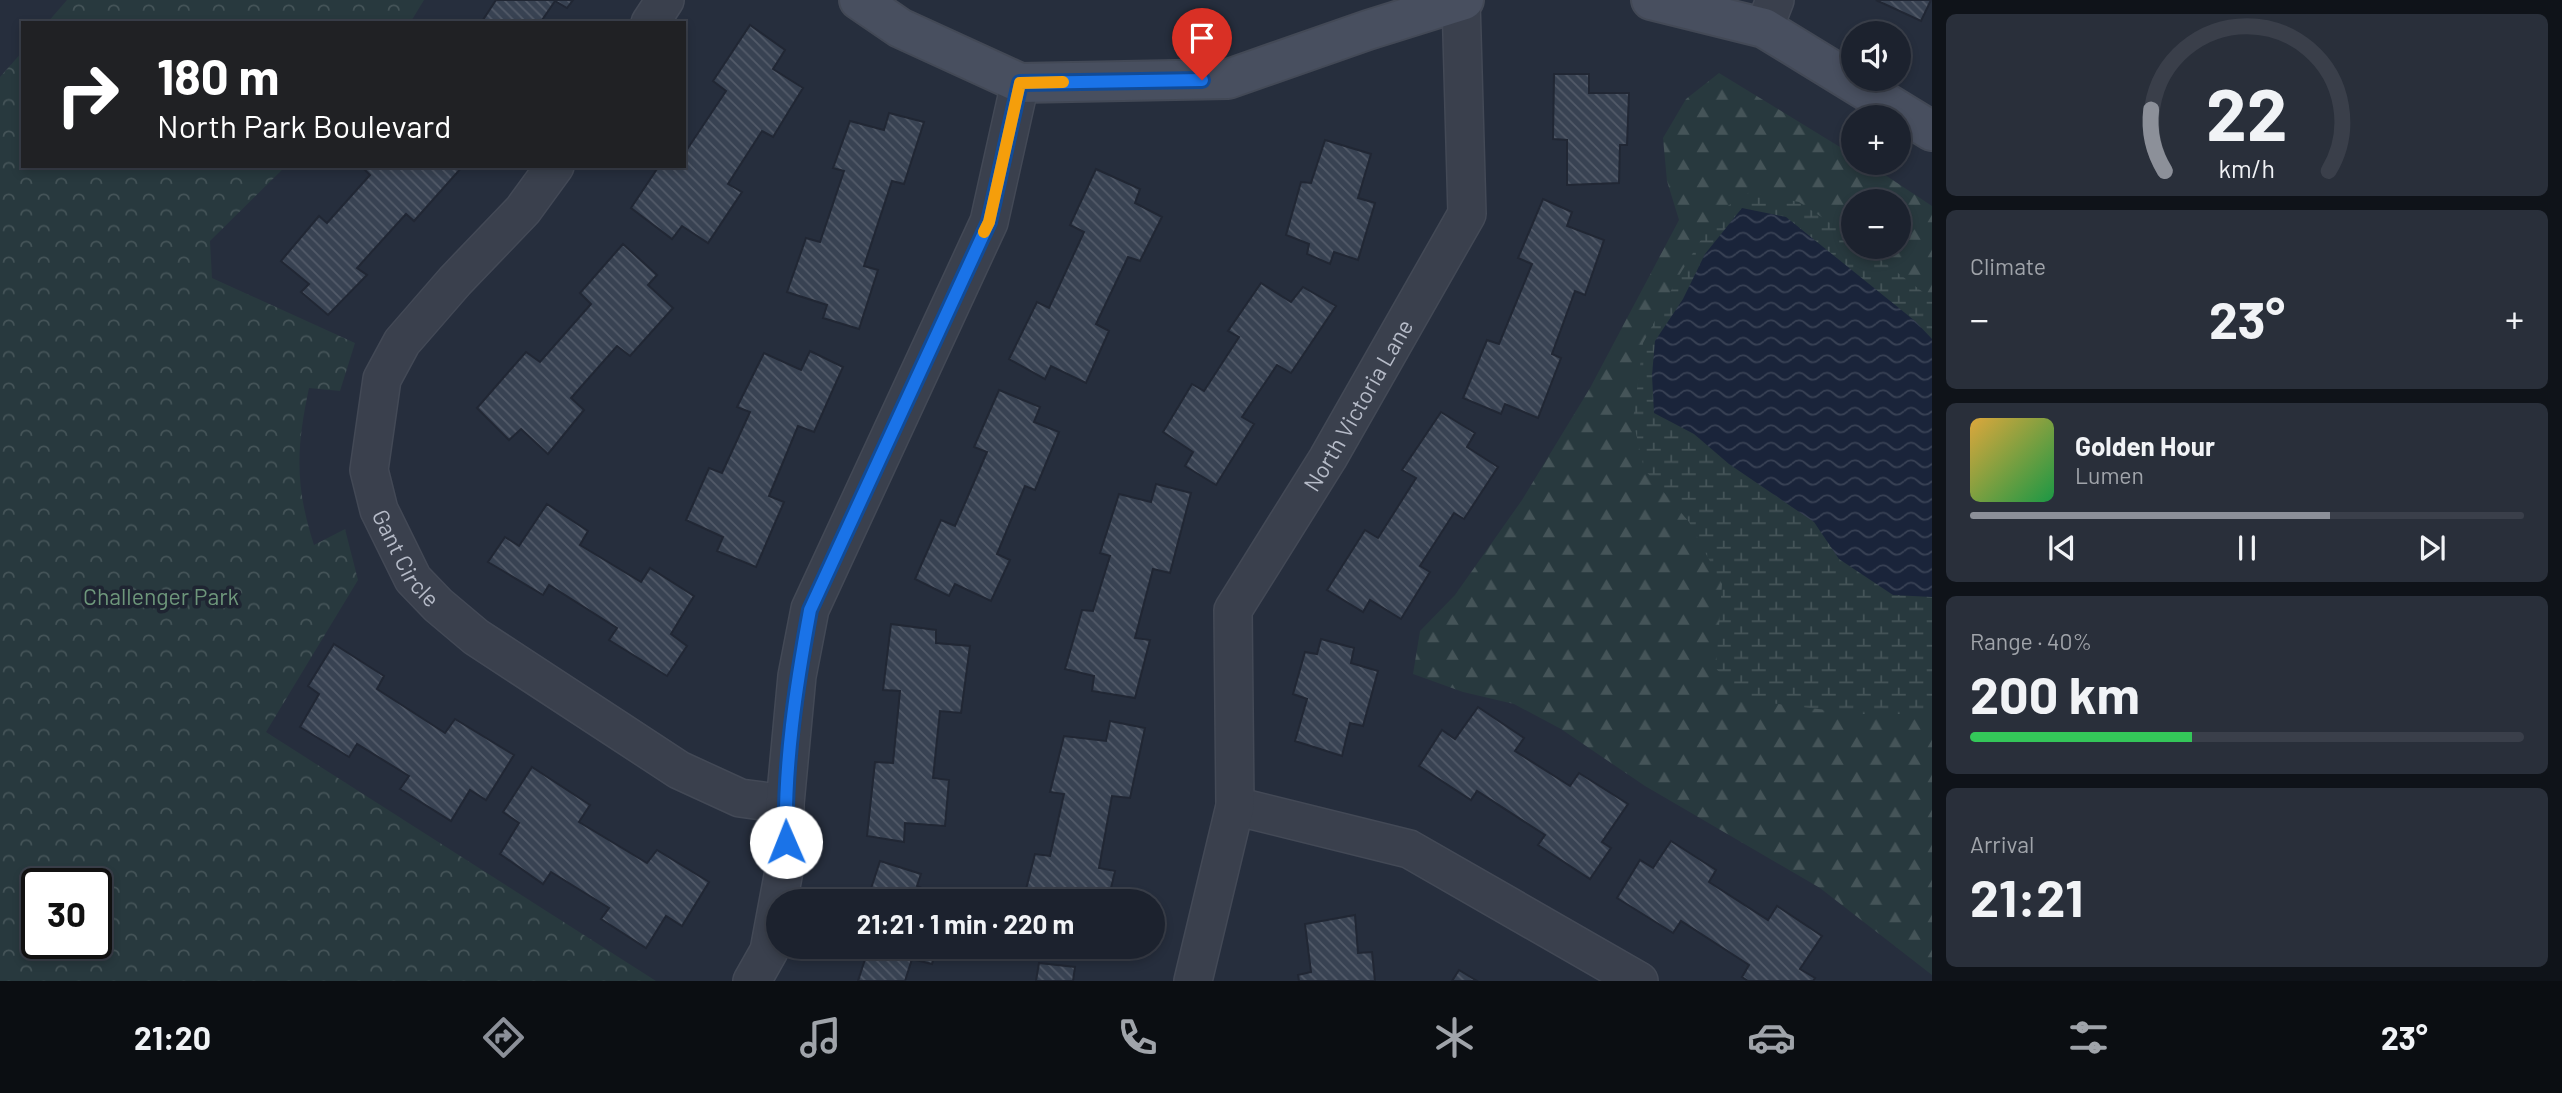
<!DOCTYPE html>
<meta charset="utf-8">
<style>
body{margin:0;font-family:Barlow,sans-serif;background:#292f3a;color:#f1f3f6;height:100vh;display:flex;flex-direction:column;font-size:26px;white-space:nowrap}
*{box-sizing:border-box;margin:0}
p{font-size:23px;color:#a0a4aa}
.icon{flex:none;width:38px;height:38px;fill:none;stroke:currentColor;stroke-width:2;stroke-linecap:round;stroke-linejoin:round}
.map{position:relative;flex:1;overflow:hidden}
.panel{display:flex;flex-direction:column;gap:14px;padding:14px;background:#0f1319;width:630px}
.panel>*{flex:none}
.hud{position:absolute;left:21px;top:21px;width:665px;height:147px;border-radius:0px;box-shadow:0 4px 10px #0003,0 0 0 2px #3a3f4a;background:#202124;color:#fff;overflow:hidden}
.fabs{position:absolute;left:1841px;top:21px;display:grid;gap:14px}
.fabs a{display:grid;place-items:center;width:70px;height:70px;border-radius:50%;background:#1c222e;box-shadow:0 4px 10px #0003,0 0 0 2px #3a3f4a;font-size:35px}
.speed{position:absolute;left:21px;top:868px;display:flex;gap:14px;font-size:35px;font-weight:700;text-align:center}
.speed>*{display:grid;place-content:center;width:91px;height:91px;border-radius:50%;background:#1c222e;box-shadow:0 4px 10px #0003,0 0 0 2px #3a3f4a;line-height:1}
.speed .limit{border:4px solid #111;border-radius:10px;background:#fff;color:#111}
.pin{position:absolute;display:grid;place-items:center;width:60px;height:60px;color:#fff;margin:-72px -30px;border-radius:50% 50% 50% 0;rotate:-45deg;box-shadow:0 0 7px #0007}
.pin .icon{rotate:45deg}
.me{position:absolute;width:77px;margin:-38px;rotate:359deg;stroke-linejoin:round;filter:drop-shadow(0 0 5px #0008)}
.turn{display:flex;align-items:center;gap:24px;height:147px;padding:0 21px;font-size:32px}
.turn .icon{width:91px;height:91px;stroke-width:2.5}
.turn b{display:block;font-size:49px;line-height:60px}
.big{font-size:52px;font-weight:700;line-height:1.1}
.panel .card{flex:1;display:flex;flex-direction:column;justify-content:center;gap:10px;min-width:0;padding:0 24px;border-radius:10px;background:#292f3a}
.panel .dial{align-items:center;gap:0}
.dial svg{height:182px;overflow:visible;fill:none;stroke:#3a3f4a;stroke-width:7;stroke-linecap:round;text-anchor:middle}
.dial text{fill:#f1f3f6;stroke:none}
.song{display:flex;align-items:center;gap:21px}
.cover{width:84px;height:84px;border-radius:10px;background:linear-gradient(135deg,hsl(40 70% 55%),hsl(140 70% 35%))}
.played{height:7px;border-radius:4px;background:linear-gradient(90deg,#8c9099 65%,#3a3f4a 65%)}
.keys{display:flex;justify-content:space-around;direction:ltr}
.heat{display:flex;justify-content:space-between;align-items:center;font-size:38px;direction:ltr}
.charge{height:10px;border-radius:5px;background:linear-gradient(90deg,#34c759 40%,#3a3f4a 0)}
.trip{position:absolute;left:766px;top:889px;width:399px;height:70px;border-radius:35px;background:#1c222e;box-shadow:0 4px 10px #0003,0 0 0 2px #3a3f4a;font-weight:700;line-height:70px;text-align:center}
.menu{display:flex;height:112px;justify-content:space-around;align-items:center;background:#0b0e12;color:#a0a4aa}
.menu .icon{width:49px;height:49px}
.menu .current{color:#8c9099}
.menu b{font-size:32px;color:#f1f3f6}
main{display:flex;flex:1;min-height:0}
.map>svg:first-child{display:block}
</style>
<main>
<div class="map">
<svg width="1932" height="981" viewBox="0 0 1932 981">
<defs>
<pattern id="forest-firs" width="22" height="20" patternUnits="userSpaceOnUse" patternTransform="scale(1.75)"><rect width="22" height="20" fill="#28393e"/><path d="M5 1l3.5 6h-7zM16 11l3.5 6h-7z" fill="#455458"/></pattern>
<pattern id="wetland-marsh" width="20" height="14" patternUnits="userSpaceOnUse" patternTransform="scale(1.75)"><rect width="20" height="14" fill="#28393e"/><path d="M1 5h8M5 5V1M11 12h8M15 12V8" fill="none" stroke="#455458"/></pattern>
<pattern id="park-crowns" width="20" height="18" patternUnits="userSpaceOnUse" patternTransform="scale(1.75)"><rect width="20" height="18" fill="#28393e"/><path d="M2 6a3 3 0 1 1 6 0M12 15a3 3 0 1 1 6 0" fill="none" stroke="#455458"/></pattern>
<pattern id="water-waves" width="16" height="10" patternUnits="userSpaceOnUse" patternTransform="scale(1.75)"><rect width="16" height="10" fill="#1a243a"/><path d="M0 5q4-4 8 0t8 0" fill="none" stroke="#394255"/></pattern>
<pattern id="building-back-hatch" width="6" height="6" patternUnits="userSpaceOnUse" patternTransform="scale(1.75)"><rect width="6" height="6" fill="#384252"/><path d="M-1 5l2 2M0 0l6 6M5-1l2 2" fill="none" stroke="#535b69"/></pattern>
</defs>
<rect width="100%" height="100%" fill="#262e3d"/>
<path fill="url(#forest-firs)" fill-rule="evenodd" d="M1719,73l134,82v8h14l65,43v769l-112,-87 -175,-102 -84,-57 -47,-25 -51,-12 -50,-18 7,-43 35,-36 67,-95 68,-112 89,-168 -12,-39 -4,-43 23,-39zM1853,201h46v46h-46z"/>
<path fill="url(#wetland-marsh)" d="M1750,192l49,10 54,36v9h11l68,52v415h-74l-104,-13 -38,-32 6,-85 -33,-62 -45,-53 -11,-49 10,-77 37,-69 38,-62z"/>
<g fill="url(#park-crowns)" fill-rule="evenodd">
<path d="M67,0h357l-14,23h-363z"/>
<path d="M23,51v115h263l-76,75 2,37 143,65 -15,48 -31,-3c-13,61 -14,98 5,157l31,-16 13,51 -92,152 390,249h-656v-904zM37,884h59v59h-59z"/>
</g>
<path fill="url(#water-waves)" d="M1742,208l44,9 129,104 17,18v258l-39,-2 -54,-36 -25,-37 -85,-58 -35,-30 -40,-21 -2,-38 3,-34 28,-42 22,-45z"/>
<g fill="url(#building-back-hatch)" stroke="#212734" stroke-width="2">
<path d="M496,0h77l-6,8 -12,-7 -15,22h-59z"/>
<path d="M1876,0h55l-10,21z"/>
<path d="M750,25l35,25 -12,19 30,19 -30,49 -11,-6 -34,53 14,8 -34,51 -26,-17 -10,13 -41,-31 28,-42h25v-12l42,-63 -13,-10z"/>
<path d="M1554,74h35v19h40l-2,52h-7l-1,38 -52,2v-45l-14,-1z"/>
<path d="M889,113l35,9 -20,62 -12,-3 -28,85 14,4 -19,59 -36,-11 4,-13 -40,-13 19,-54 14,4 24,-71 -11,-3 17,-47 34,9z"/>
<path d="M1325,140l46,14 -13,44 17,5 -17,57 -24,-8 -4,12 -23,-10 2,-10 -23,-9 15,-53 10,1z"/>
<path d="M365,166h98l-49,55 -8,-7 -49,54 10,7 -39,40 -27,-23 8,-8 -28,-23 38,-45 8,7 43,-48 -7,-7z"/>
<path d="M1096,169l44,20 -5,14 27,14 -22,44 -12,-4 -32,67 13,7 -23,52 -35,-17 -6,13 -36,-20 28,-57 12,6 35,-76 -14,-7z"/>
<path d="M1543,199l29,13 -5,14 37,14 -19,55 -10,-4 -23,63 9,4 -23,60 -33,-14 -4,10 -38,-16 24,-58 12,4 33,-80 -14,-6z"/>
<path d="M623,244l34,31 -9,10 25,23 -43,48 -13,-10 -46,52 13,12 -36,44 -27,-25 -12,11 -32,-32 49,-56 14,10 51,-58 -11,-11z"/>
<path d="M1261,283l30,19 12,-15 33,19 -45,67 -14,-8 -35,52 12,7 -38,61 -31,-19 8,-14 -30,-20 29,-48 12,7 35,-54 -11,-6z"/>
<path d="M810,351l33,16 -29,65 -16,-6 -29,70 15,6 -28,65 -39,-16 6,-14 -37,-17 23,-52 13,5 28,-61 -13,-5 27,-54 37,17z"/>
<path d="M999,390l41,17 -6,15 25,10 -24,58 -10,-4 -28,68 13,6 -19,41 -36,-17 -6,12 -34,-17 26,-59 14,6 32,-74 -13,-5z"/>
<path d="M1441,412l34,21 -8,14 31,20 -34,52 -10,-6 -34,53 10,6 -29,47 -31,-19 -7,12 -36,-22 38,-60 13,8 38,-60 -14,-8z"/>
<path d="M1156,484l35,9 -21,80 -17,-4 -18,69 15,2 -15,58 -43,-7 2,-15 -29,-7 17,-59 11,1 17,-55 -10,-3 19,-59 32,8z"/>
<path d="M547,504l41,27 -8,14 61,37 9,-14 44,28 -23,38 16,12 -20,30 -58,-36 8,-12 -68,-43 -6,10 -55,-33 17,-25 14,9z"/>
<path d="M891,624l45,6v13l34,3 -9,67 -21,-2 -7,67 16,2 -4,46 -40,-3 -1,19 -37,-6 8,-74 18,1 7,-72 -17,-1z"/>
<path d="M1321,639l33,9 -3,15 27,8 -15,55 -13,-3 -8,33 -47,-15 12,-42 -14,-5 12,-42 12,2z"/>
<path d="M334,644l50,32 -7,13 68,44 10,-14 59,36 -28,45 -16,-10 -19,31 -51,-32 9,-13 -52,-32 -8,13 -49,-30 19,-33 -11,-8z"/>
<path d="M1478,707l46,31 -9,13 55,35 9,-13 49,31 -26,38 9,6 -21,31 -52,-34 7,-10 -68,-44 -6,9 -52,-34 23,-36 13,9z"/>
<path d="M1110,721l35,7 -15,70 -18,-2 -13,72 16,3 -7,30h-85l12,-47 15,2 14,-62 -14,-2 14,-56 42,5z"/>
<path d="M532,767l58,38 -11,17 68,41 10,-13 52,32 -27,44 -16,-10 -20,32 -45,-29 8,-11 -58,-36 -8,12 -43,-30 19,-31 -16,-11z"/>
<path d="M1671,841l45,29 -7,12 59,38 9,-14 45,30 -22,33 15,9 -2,3h-65l-6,-4 7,-12 -68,-44 -8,12 -56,-35 23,-38 13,8z"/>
<path d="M880,861l41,13 -4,12 34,15h-84z"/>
<path d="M1355,915l3,38 14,-1 3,29h-76l-1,-6 13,-3 -6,-48z"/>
<path d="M869,947h68l-5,17 -20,-5 -7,22h-47z"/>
<path d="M1039,963l36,4 -2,14h-37z"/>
<path d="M1459,970l18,11h-25z"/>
</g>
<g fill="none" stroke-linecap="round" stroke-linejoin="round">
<defs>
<g id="street">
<path d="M650,23l15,-23"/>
<path d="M1764,28l11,-28"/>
<path id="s1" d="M555,166l-32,44 -68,71 -53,61 -20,37 -13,91 10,40 34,69 25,26 38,32 203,133 61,28 45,6"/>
<path d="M1235,806l174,43 230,132"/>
<path d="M752,981l17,-30 17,-91 -1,-56 12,-128 13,-67 179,-387 31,-139"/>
<path id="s2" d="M1193,981l42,-175 -2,-196 95,-152 139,-244 -6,-214"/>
</g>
<g id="secondary">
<path d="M859,0l41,28 120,55 208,-4 140,-49 96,-30"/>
<path d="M1651,0l113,28 168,103"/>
</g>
</defs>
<use href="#street" stroke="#434956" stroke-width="40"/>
<use href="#secondary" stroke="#434956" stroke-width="42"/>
<use href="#street" stroke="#3a404d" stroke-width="37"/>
<use href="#secondary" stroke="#484f5f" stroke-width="38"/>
</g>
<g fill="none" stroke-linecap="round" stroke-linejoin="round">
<defs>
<path id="route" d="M786,842c-2,-78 10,-156 24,-232l179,-388 31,-139 182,-3"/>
</defs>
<use href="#route" stroke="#114b97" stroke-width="18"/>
<use href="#route" stroke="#1a73e8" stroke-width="12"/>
<path stroke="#f59e0b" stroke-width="12" d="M984,232l5,-10 31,-139 43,-1"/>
</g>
<g text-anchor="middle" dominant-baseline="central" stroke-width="7" stroke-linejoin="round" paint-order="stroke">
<g font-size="23" fill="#b6bbc8" stroke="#1f2532">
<text stroke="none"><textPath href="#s2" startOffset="616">North Victoria Lane</textPath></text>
<text stroke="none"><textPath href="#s1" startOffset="464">Gant Circle</textPath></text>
</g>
<g font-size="23" fill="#6e977b" stroke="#1f2532">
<text x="161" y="596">Challenger Park</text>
</g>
</g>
</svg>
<div class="fabs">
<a><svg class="icon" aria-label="sound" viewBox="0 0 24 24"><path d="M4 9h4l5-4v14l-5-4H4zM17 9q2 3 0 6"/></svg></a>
<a>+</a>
<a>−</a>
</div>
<div class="speed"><div class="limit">30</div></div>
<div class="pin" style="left:1202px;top:80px;background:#d93025"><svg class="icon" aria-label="arrive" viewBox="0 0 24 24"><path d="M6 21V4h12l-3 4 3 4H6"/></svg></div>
<svg class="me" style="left:786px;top:842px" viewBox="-20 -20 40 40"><circle r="19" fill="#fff"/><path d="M0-13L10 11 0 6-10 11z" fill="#1a73e8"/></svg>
<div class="trip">21:21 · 1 min · 220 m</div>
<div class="hud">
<div class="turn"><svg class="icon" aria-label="right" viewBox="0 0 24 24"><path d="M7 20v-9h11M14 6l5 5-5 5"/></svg><div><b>180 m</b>North Park Boulevard</div></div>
</div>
</div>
<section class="panel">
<div class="card dial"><svg viewBox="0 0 100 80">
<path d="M14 69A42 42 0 1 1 86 69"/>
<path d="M14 69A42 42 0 0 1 8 42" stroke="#8c9099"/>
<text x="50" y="56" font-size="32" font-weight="700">22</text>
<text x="50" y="72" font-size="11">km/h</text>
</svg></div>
<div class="card"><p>Climate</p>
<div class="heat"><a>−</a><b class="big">23°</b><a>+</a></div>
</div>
<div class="card">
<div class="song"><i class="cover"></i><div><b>Golden Hour</b><p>Lumen</p></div></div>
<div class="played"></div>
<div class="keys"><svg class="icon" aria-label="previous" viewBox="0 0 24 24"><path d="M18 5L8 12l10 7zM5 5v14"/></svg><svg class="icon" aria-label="pause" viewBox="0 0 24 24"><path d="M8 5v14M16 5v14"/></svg><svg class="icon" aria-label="next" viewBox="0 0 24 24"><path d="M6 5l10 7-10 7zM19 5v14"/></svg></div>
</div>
<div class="card"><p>Range · 40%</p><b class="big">200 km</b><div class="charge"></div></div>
<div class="card"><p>Arrival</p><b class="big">21:21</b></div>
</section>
</main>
<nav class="menu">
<b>21:20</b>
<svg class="icon current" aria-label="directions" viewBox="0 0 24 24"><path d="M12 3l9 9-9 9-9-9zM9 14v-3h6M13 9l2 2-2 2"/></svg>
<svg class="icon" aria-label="music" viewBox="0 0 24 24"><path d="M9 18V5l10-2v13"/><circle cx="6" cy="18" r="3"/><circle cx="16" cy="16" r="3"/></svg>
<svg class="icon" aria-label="phone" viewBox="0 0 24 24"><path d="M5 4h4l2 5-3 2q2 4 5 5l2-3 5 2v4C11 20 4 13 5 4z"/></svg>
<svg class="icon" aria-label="climate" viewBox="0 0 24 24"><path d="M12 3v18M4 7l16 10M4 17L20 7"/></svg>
<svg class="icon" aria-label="car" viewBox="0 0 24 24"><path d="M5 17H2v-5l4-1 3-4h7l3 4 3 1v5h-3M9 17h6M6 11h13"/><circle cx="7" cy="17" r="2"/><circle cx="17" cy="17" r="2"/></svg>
<svg class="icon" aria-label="filters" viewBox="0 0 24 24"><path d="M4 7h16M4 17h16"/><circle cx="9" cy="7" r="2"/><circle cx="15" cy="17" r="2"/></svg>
<b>23°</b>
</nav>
